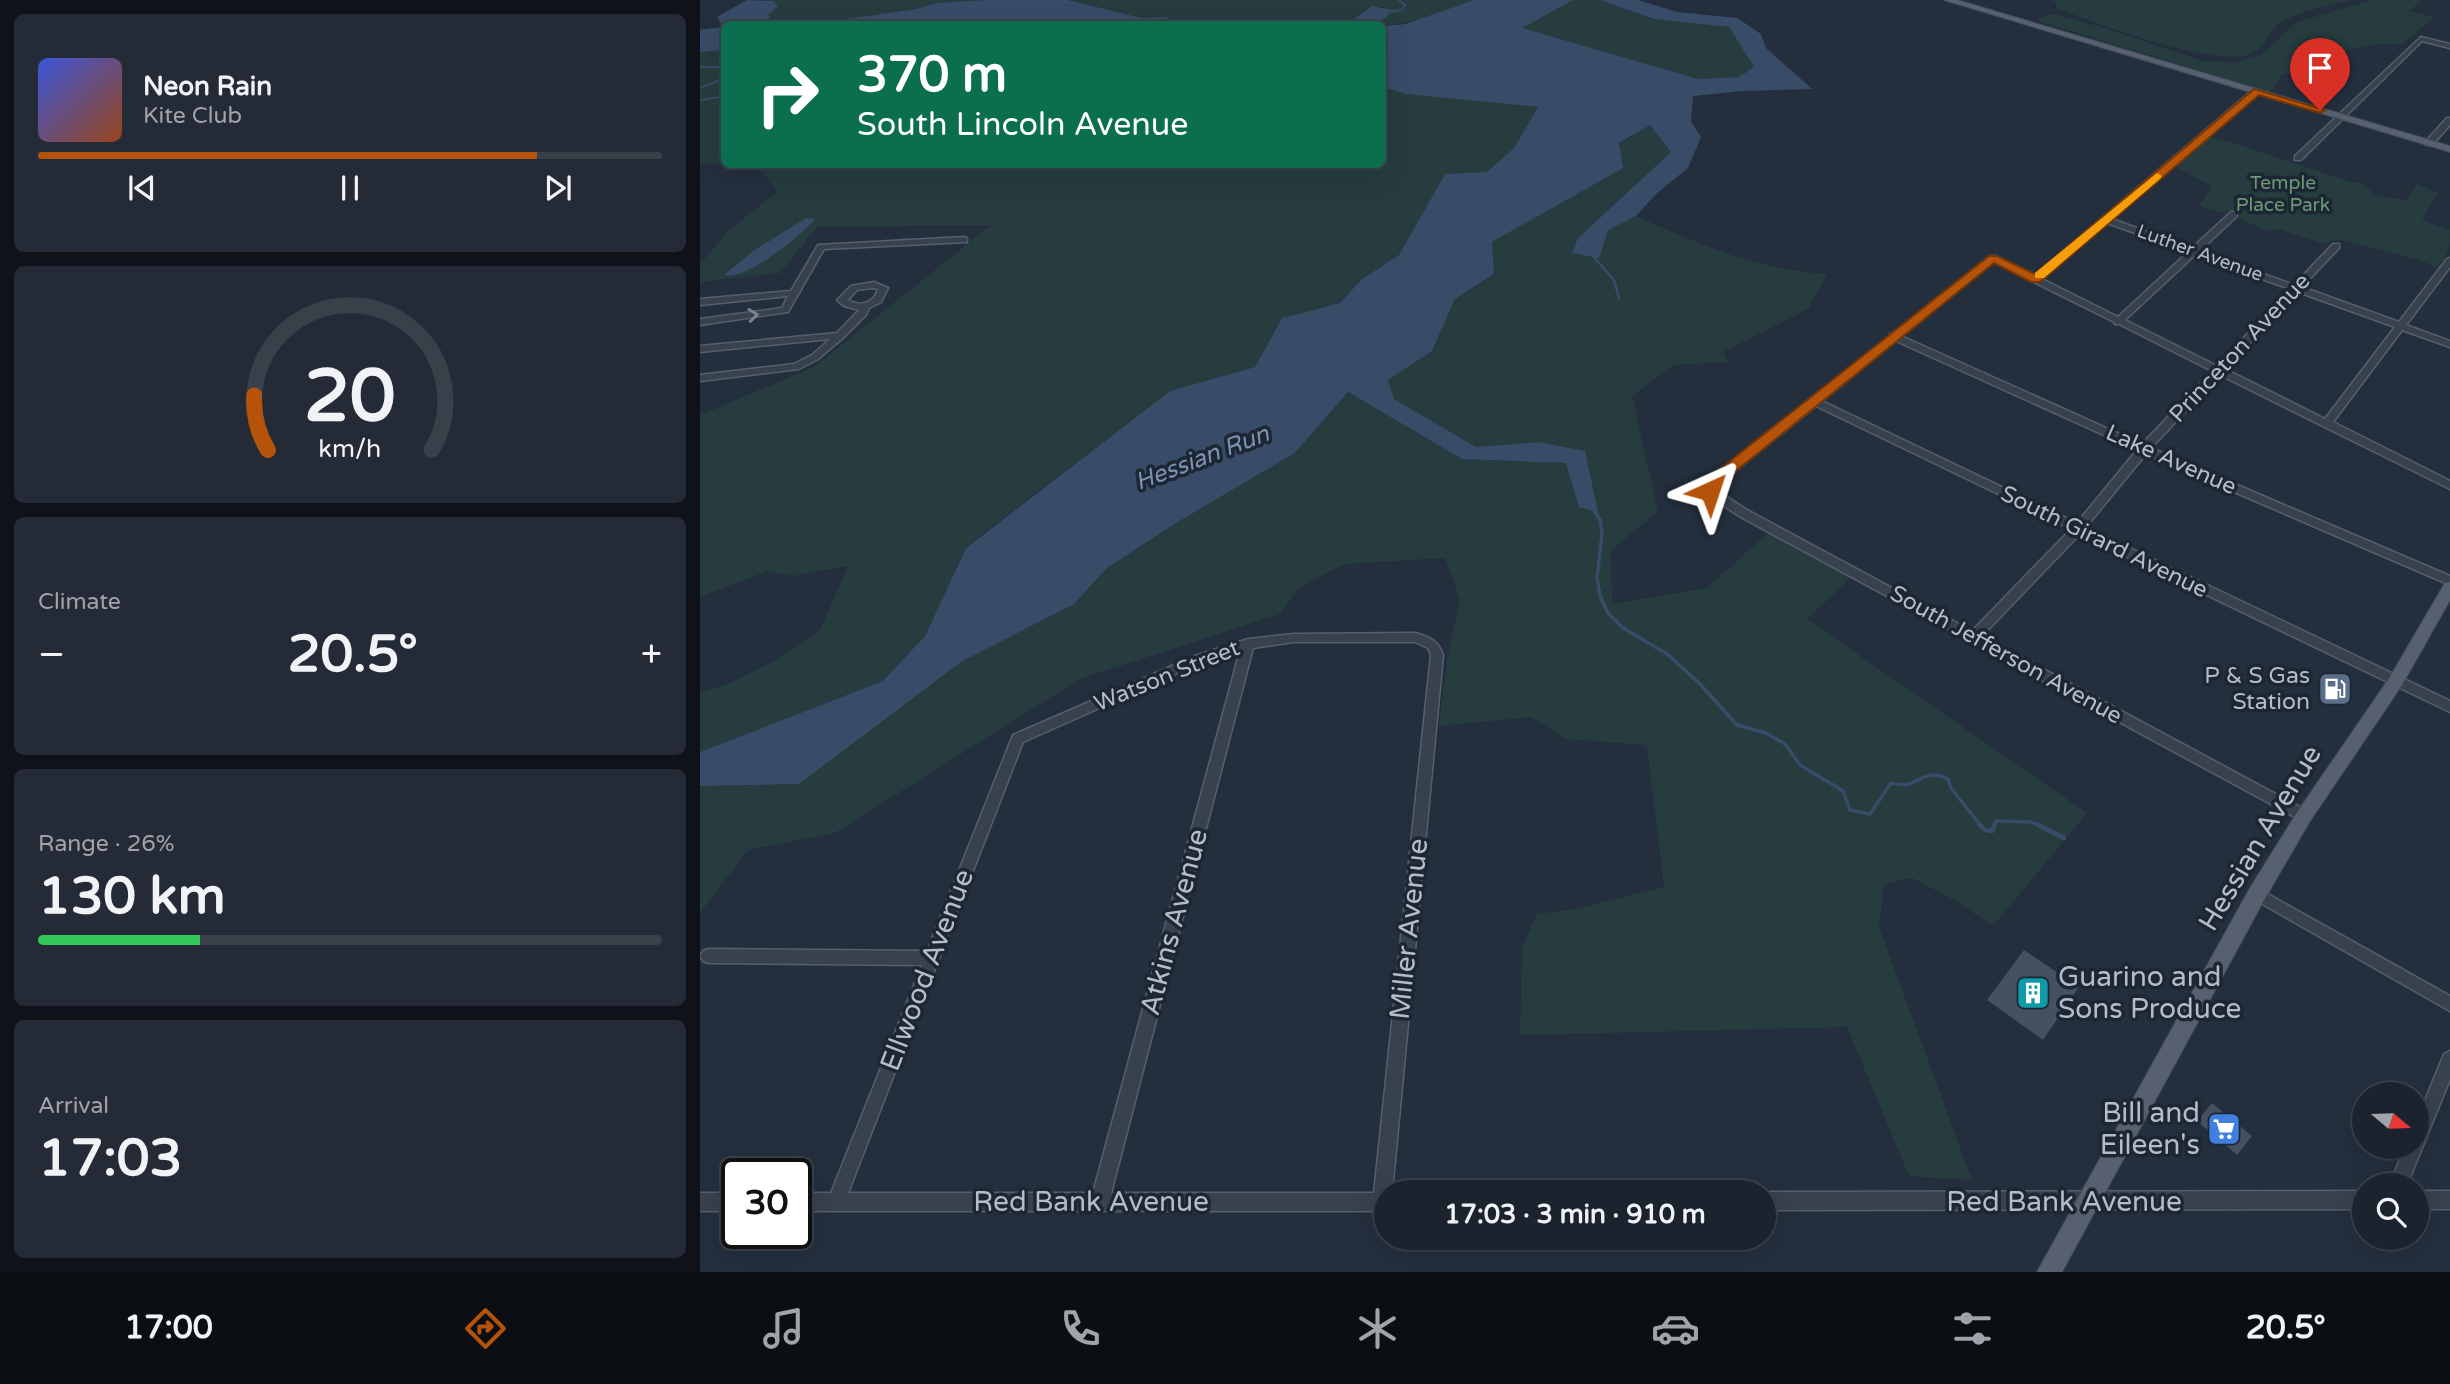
<!DOCTYPE html>
<meta charset="utf-8">
<style>
body{margin:0;font-family:"Varela Round",sans-serif;background:#242b36;color:#f1f3f6;height:100vh;display:flex;flex-direction:column;font-size:26px;white-space:nowrap}
*{box-sizing:border-box;margin:0}
p{font-size:23px;color:#a0a4aa}
.icon{flex:none;width:38px;height:38px;fill:none;stroke:currentColor;stroke-width:2;stroke-linecap:round;stroke-linejoin:round}
.map{position:relative;flex:1;overflow:hidden}
.sheet{display:flex;flex-direction:column;gap:14px;padding:14px;background:#0f1319;width:700px}
.sheet>*{flex:none}
.banner{position:absolute;left:21px;top:21px;width:665px;height:147px;border-radius:10px;box-shadow:0 7px 28px #0002,0 0 0 2px #39404a;background:#0b6e4f;color:#fff;overflow:hidden}
.needle{width:46px;rotate:109deg}
.tools{position:absolute;left:1652px;top:1082px;display:grid;gap:14px}
.tools a{display:grid;place-items:center;width:77px;height:77px;border-radius:50%;background:#1b232e;box-shadow:0 7px 28px #0002,0 0 0 2px #39404a;font-size:35px}
.speed{position:absolute;left:21px;top:1158px;display:flex;gap:14px;font-size:35px;font-weight:700;text-align:center}
.speed>*{display:grid;place-content:center;width:91px;height:91px;border-radius:50%;background:#1b232e;box-shadow:0 7px 28px #0002,0 0 0 2px #39404a;line-height:1}
.speed .limit{border:4px solid #111;border-radius:10px;background:#fff;color:#111}
.pin{position:absolute;display:grid;place-items:center;width:60px;height:60px;color:#fff;margin:-72px -30px;border-radius:50% 50% 50% 0;rotate:-45deg;box-shadow:0 0 7px #0007}
.pin .icon{rotate:45deg}
.me{position:absolute;width:77px;margin:-38px;rotate:42deg;stroke-linejoin:round;filter:drop-shadow(0 0 5px #0008)}
.turn{display:flex;align-items:center;gap:24px;height:147px;padding:0 21px;font-size:32px}
.turn .icon{width:91px;height:91px;stroke-width:2.5}
.turn b{display:block;font-size:49px;line-height:60px}
.big{font-size:52px;font-weight:700;line-height:1.1}
.sheet .card{flex:1;display:flex;flex-direction:column;justify-content:center;gap:10px;min-width:0;padding:0 24px;border-radius:10px;background:#242b36}
.sheet .dial{align-items:center;gap:0}
.dial svg{height:182px;overflow:visible;fill:none;stroke:#39404a;stroke-width:7;stroke-linecap:round;text-anchor:middle}
.dial text{fill:#f1f3f6;stroke:none}
.song{display:flex;align-items:center;gap:21px}
.cover{width:84px;height:84px;border-radius:10px;background:linear-gradient(135deg,hsl(230 70% 55%),hsl(20 70% 35%))}
.played{height:7px;border-radius:4px;background:linear-gradient(90deg,#b45309 80%,#39404a 80%)}
.keys{display:flex;justify-content:space-around;direction:ltr}
.heat{display:flex;justify-content:space-between;align-items:center;font-size:38px;direction:ltr}
.charge{height:10px;border-radius:5px;background:linear-gradient(90deg,#34c759 26%,#39404a 0)}
.trip{position:absolute;left:674px;top:1180px;width:402px;height:70px;border-radius:35px;background:#1b232e;box-shadow:0 7px 28px #0002,0 0 0 2px #39404a;font-weight:700;line-height:70px;text-align:center}
.tabs{display:flex;height:112px;justify-content:space-around;align-items:center;background:#0b0e12;color:#a0a4aa}
.tabs .icon{width:49px;height:49px}
.tabs .selected{color:#b45309}
.tabs b{font-size:32px;color:#f1f3f6}
main{display:flex;flex:1;min-height:0}
.map>svg:first-child{display:block}
</style>
<main>
<section class="sheet">
<div class="card">
<div class="song"><i class="cover"></i><div><b>Neon Rain</b><p>Kite Club</p></div></div>
<div class="played"></div>
<div class="keys"><svg class="icon" aria-label="previous" viewBox="0 0 24 24"><path d="M18 5L8 12l10 7zM5 5v14"/></svg><svg class="icon" aria-label="pause" viewBox="0 0 24 24"><path d="M8 5v14M16 5v14"/></svg><svg class="icon" aria-label="next" viewBox="0 0 24 24"><path d="M6 5l10 7-10 7zM19 5v14"/></svg></div>
</div>
<div class="card dial"><svg viewBox="0 0 100 80">
<path d="M14 69A42 42 0 1 1 86 69"/>
<path d="M14 69A42 42 0 0 1 8 45" stroke="#b45309"/>
<text x="50" y="56" font-size="32" font-weight="700">20</text>
<text x="50" y="72" font-size="11">km/h</text>
</svg></div>
<div class="card"><p>Climate</p>
<div class="heat"><a>−</a><b class="big">20.5°</b><a>+</a></div>
</div>
<div class="card"><p>Range · 26%</p><b class="big">130 km</b><div class="charge"></div></div>
<div class="card"><p>Arrival</p><b class="big">17:03</b></div>
</section>
<div class="map">
<svg width="1750" height="1272" viewBox="0 0 1750 1272">
<rect width="100%" height="100%" fill="#242f3e"/>
<g fill="#263c3f">
<path d="M67,0h218l-49,3 -20,6 -106,15h-32l-14,-3 6,-4 -2,-1 5,-14z"/>
<path d="M359,0h415c-23,15 -72,27 -97,24l16,-15 -21,-3 -25,18h-178l-3,-7 -24,1z"/>
<path d="M873,0h27l54,19 75,8 26,40 -16,10 -41,2 -177,-51z"/>
<path d="M1350,0h303c-26,7 -54,9 -75,25 -10,8 -12,21 -25,28 -35,18 -156,-31 -196,-44l-1,-7z"/>
<path d="M1673,0h50l-14,11 25,6 -31,27c-31,0 -66,1 -86,28l-34,2 -13,18 -235,-72 16,-6 47,12 105,35 34,1 24,-7 36,-33z"/>
<path d="M24,50v114l-24,-1v-111z"/>
<path d="M683,87l23,7 133,13 -25,41 -27,24 -42,2 -46,81 -37,24 -22,24 -58,15 -27,49 -85,24 -204,156 -41,89 -42,45 -183,71v-59l28,-9 46,-23 46,-31 28,-64 -55,10 -25,-5 -68,26v-182l114,-48 177,-142 -174,2 -37,46 -80,9v-18l29,-34 48,-38 -20,-27h-14l639,-1z"/>
<path d="M950,124l21,28 -93,86 30,-8 28,-14c63,28 120,54 191,58l-19,35 -85,43 5,10 -54,3 -42,31 26,116 -47,38 1,54 95,-16 65,-59 86,42 -51,48 280,194 -94,113 -40,-27 -41,-21 -28,6 -5,43 93,253 -63,-4 -62,-149 -327,8 2,-88 15,-33 39,-5 88,-22 -17,-142 -81,-6 -35,-22 -92,9 8,-66 13,-60 -15,-42 -101,6 -45,24 -19,26 -200,65 -245,154 -87,17 -48,63v-127l99,-2 162,-122 113,-58 33,-36 69,-45 119,-70 53,-61 114,67 105,4 12,44 6,-56 -46,-9 -63,5 -82,-48 -7,-19 45,-29 23,-52 39,-24 -3,-33 131,-74 -3,-24z"/>
<path d="M1509,137l28,7 117,39 5,-1 18,14 30,4 10,-16 21,9 -16,27 28,10c0,15 -2,30 -15,37l-15,-7 -83,-21 -12,5 -46,-15 -11,2 -28,-12 -5,-8 -16,1 -20,-6 13,-20 -38,-20z"/>
</g>
<g fill="#394c67">
<path d="M47,0l26,1 5,5 -10,9 3,2 -6,4 13,3h-54v26l-24,2v-22l23,-3 -6,-10z"/>
<path d="M285,0h82l75,18 25,-1 2,7 -202,-2 -24,2h-133l106,-15 20,-6z"/>
<path d="M774,0h99l-51,28 176,51 41,-2 15,-10 -25,-40 -75,-8 -54,-19h38l39,12 60,6 24,16 5,14 46,41 -70,2 -49,5 -2,26 10,15 -13,31 -32,26 -20,22 -28,14 -9,28 -27,-5 6,-15 93,-86 -21,-27 -31,18 4,25 -131,74 2,32 -39,25 -23,52 -44,29 6,19 82,48 63,-5 46,9 13,61 -19,-5 -13,-44 -104,-4 -114,-67 -53,61 -119,70 -69,45 -33,36 -113,58 -162,122 -99,2v-34l183,-71 42,-45 41,-88 204,-157 85,-24 27,-49 58,-15 22,-24 37,-24 46,-81 42,-2 27,-24 24,-41 -132,-13 -23,-7v-61l23,-2z"/>
<path d="M672,6l22,4 -17,14h-30z"/>
<path d="M106,218l9,1c-13,16 -71,63 -91,56l29,-24z"/>
</g>
<g fill="none" stroke-linecap="round" stroke-linejoin="round">
<g stroke="#394c67" stroke-width="2">
<path d="M688,12l14,-2 3,-5 -6,-5"/>
<path d="M0,67h24"/>
<path d="M0,88l24,-10"/>
<path d="M0,100l20,-3 4,4"/>
</g>
<path stroke="#394c67" stroke-width="2.5" d="M892,255l22,25 5,18"/>
<g stroke="#394c67" stroke-width="3.5">
<path d="M893,509l7,11 2,14 -5,44 3,18 8,17 15,15 44,26 32,29 38,42 29,8 19,11 15,21 43,26 7,19 20,4 21,-31c6,1 13,3 18,1 16,-6 21,-14 39,-5l3,9 30,38"/>
<path d="M1294,826l2,-5 35,1 9,4"/>
</g>
<g stroke="#394c67" stroke-width="4.5">
<path d="M1279,824l6,6 7,1 3,-7"/>
<path d="M1336,824l28,14"/>
</g>
</g>
<g fill="#455162">
<path d="M1324,950l55,37 -36,53 -56,-40z"/>
<path d="M1512,1103l40,33 -15,19 -40,-34z"/>
</g>
<g fill="none" stroke-linecap="round" stroke-linejoin="round">
<defs>
<g id="minor">
<path d="M1721,37l29,7v4l-28,-7 -121,119h-6v-4z"/>
<path d="M1554,89l7,2 -149,128 80,29 39,-36h6v4l-37,35 94,34 39,-41h6v4l-37,39 97,35 48,-63 3,-1v9l-44,58 44,16v6l-48,-17 -69,92 117,59v8l-230,-114 -69,73 299,128v9l-304,-131 -60,73 364,174v11l-370,-178 -98,102 327,176 2,4 -2,4 -5,2 -565,-306 -33,-22 -2,-8 185,-149 1,-3 3,-1 97,-77h6l39,19zM1407,223l81,29 -70,65 -76,-38zM1495,255l95,34 -73,77 -92,-46zM1294,262l120,60 1,2h4l93,47 -70,73 -241,-108zM1598,292l97,35 -70,92 -100,-50zM1196,341l241,109 -60,73 -255,-122zM1116,406l255,123 -99,102 -225,-121 -32,-21v-2z"/>
<path d="M1747,118h3v7l-18,20h-6v-4z"/>
<path d="M264,237l3,1v4l-143,7 -36,63 -88,13v-6l82,-11 6,-12 -88,9v-6l91,-8 27,-46z"/>
<path d="M174,282l14,6 -7,14 -12,6 -3,7 -22,22 -26,22 -19,10 -99,12v-6l94,-11 18,-9 18,-16 -130,13v-6l137,-13 22,-23 -15,-4 -7,-6 14,-14zM173,288l5,1c-4,15 -18,18 -30,11l9,-10z"/>
<path d="M715,633c14,4 23,7 28,22l-51,537h-6v19h-590v-18h35l91,-228 -214,-2 -5,-2 -3,-5 3,-5 5,-2 219,2 86,-216 182,-79 53,-17 46,-5zM715,642l13,6 3,7 -57,538h-263l142,-545 41,-6zM540,651l-147,542h-245l175,-451 180,-80z"/>
<path d="M1557,888l193,108v15l-198,-113 -2,-4 2,-4z"/>
<path d="M1750,1051v28l-43,106h-17l15,-39h12v-26l27,-66z"/>
<path d="M1664,1191v18l-600,1v-18z"/>
<rect x="1717" y="1191" width="33" height="18"/>
<rect x="0" y="1193" width="37" height="18"/>
</g>
<g id="major">
<path d="M1244,0h13l493,146v6z"/>
<path d="M1750,582v18l-48,85 -92,136 -46,79 -202,372h-25l213,-384 48,-77 92,-134 55,-94z"/>
</g>
</defs>
<use href="#minor" stroke="#565f6c" stroke-width="3"/>
<use href="#major" stroke="#414a57" stroke-width="2"/>
<use href="#minor" fill="#38414e" fill-rule="evenodd"/>
<use href="#major" fill="#56606e" fill-rule="evenodd"/>
</g>
<defs><path id="oneway-chevron" d="M-2-3.5L2.5 0L-2 3.5" fill="none" stroke-width="1.6" stroke-linecap="round" stroke-linejoin="round" transform="scale(1.75)"/></defs>
<use stroke="#7c8592" href="#oneway-chevron" transform="translate(53 315) rotate(-7)"/>
<path fill="#b45309" stroke="#753606" stroke-width="2" d="M1554,89l71,21 -5,3 -61,-18 -219,187h-9l-37,-19 -273,220 -6,11h-10l-3,-8 9,-10 278,-220h8l38,18z"/>
<path fill="#f59e0b" d="M1457,173l5,3 -1,2 -117,100h-9v-5z"/>
<defs>
<symbol id="fuel-square" viewBox="-11 -11 22 22"><rect x="-9" y="-9" width="18" height="18" rx="4" fill="#5c6f8a" stroke="#1d2633"/><path d="M-5.5-6h7V0h2V4h1.3V-2.5L3-4.5l.8-.8L6-3V5H2.5V1h-1V6h-7ZM-4.2-4.7v3.2H.2V-4.7Z" fill="#fff"/></symbol>
<symbol id="building-square" viewBox="-11 -11 22 22"><rect x="-9" y="-9" width="18" height="18" rx="4" fill="#0f9aa8" stroke="#1d2633"/><path d="M-4-6H4V6H1V3H-1V6H-4ZM-2.5-4.3h1.7v1.8h-1.7ZM.8-4.3h1.7v1.8H.8ZM-2.5-1h1.7V.8h-1.7ZM.8-1h1.7V.8H.8Z" fill="#fff"/></symbol>
<symbol id="supermarket-square" viewBox="-11 -11 22 22"><rect x="-9" y="-9" width="18" height="18" rx="4" fill="#3f7fe0" stroke="#1d2633"/><path d="M-6-5.5h2.5l.6 2H6L4.5 2H-2.5L-4.4-4H-6ZM-1.5 3.2a1.3 1.3 0 1 0 .1 0ZM3 3.2a1.3 1.3 0 1 0 .1 0Z" fill="#fff"/></symbol>
</defs>
<g fill-rule="evenodd">
<use href="#fuel-square" x="1616" y="670" width="38" height="38"/>
<use href="#building-square" x="1314" y="974" width="38" height="38"/>
<use href="#supermarket-square" x="1505" y="1110" width="38" height="38"/>
</g>
<g text-anchor="middle" dominant-baseline="central" stroke-width="7" stroke-linejoin="round" paint-order="stroke">
<g font-size="19" fill="#6b9a76" stroke="#1d2633">
<text x="1583" y="183">Temple<tspan x="1583" dy="22">Place Park</tspan></text>
</g>
<g font-size="19" fill="#b4bcc9" stroke="#1d2633">
<text transform="translate(1500 253) rotate(20)">Luther Avenue</text>
</g>
<g font-size="23" fill="#b4bcc9" stroke="#1d2633">
<text transform="translate(1540 348) rotate(-47)">Princeton Avenue</text>
<text transform="translate(1471 460) rotate(24)">Lake Avenue</text>
<text transform="translate(1404 542) rotate(26)">South Girard Avenue</text>
<text transform="translate(1306 655) rotate(29)">South Jefferson Avenue</text>
<text transform="translate(467 676) rotate(-22)">Watson Street</text>
</g>
<g font-size="23" fill="#b4bcc9" stroke="#1d2633" text-anchor="end">
<text x="1610" y="676">P &amp; S Gas<tspan x="1610" dy="26">Station</tspan></text>
</g>
<g font-size="24" font-style="italic" fill="#7c92b1" stroke="#1d2633">
<text transform="translate(502 458) rotate(-21)">Hessian Run</text>
</g>
<g font-size="28" fill="#b4bcc9" stroke="#1d2633">
<text transform="translate(1560 838) rotate(-59)">Hessian Avenue</text>
<text transform="translate(474 922) rotate(-75)">Atkins Avenue</text>
<text transform="translate(709 929) rotate(-84)">Miller Avenue</text>
<text transform="translate(227 970) rotate(-69)">Ellwood Avenue</text>
<text x="391" y="1202">Red Bank Avenue</text>
<text x="1364" y="1202">Red Bank Avenue</text>
</g>
<g font-size="28" fill="#b4bcc9" stroke="#1d2633" text-anchor="start">
<text x="1358" y="977">Guarino and<tspan x="1358" dy="32">Sons Produce</tspan></text>
<text x="1500" y="1113" text-anchor="end">Bill and<tspan x="1500" dy="32">Eileen's</tspan></text>
</g>
</g>
</svg>
<div class="tools">
<a><svg class="needle" viewBox="-14 -14 28 28"><path d="M0-13l5 13h-10z" fill="#e53935"/><path d="M0 13l5-13h-10z" fill="#a0a4aa"/></svg></a>
<a><svg class="icon" aria-label="search" viewBox="0 0 24 24"><circle cx="10" cy="10" r="6"/><path d="M15 15l6 6"/></svg></a>
</div>
<div class="speed"><div class="limit">30</div></div>
<div class="pin" style="left:1620px;top:110px;background:#d93025"><svg class="icon" aria-label="arrive" viewBox="0 0 24 24"><path d="M6 21V4h12l-3 4 3 4H6"/></svg></div>
<svg class="me" style="left:1010px;top:491px" viewBox="-20 -20 40 40"><path d="M0-17L14 15 0 8-14 15z" fill="#b45309" stroke="#fff" stroke-width="4"/></svg>
<div class="trip">17:03 · 3 min · 910 m</div>
<div class="banner">
<div class="turn"><svg class="icon" aria-label="right" viewBox="0 0 24 24"><path d="M7 20v-9h11M14 6l5 5-5 5"/></svg><div><b>370 m</b>South Lincoln Avenue</div></div>
</div>
</div>
</main>
<nav class="tabs">
<b>17:00</b>
<svg class="icon selected" aria-label="directions" viewBox="0 0 24 24"><path d="M12 3l9 9-9 9-9-9zM9 14v-3h6M13 9l2 2-2 2"/></svg>
<svg class="icon" aria-label="music" viewBox="0 0 24 24"><path d="M9 18V5l10-2v13"/><circle cx="6" cy="18" r="3"/><circle cx="16" cy="16" r="3"/></svg>
<svg class="icon" aria-label="phone" viewBox="0 0 24 24"><path d="M5 4h4l2 5-3 2q2 4 5 5l2-3 5 2v4C11 20 4 13 5 4z"/></svg>
<svg class="icon" aria-label="climate" viewBox="0 0 24 24"><path d="M12 3v18M4 7l16 10M4 17L20 7"/></svg>
<svg class="icon" aria-label="car" viewBox="0 0 24 24"><path d="M5 17H2v-5l4-1 3-4h7l3 4 3 1v5h-3M9 17h6M6 11h13"/><circle cx="7" cy="17" r="2"/><circle cx="17" cy="17" r="2"/></svg>
<svg class="icon" aria-label="filters" viewBox="0 0 24 24"><path d="M4 7h16M4 17h16"/><circle cx="9" cy="7" r="2"/><circle cx="15" cy="17" r="2"/></svg>
<b>20.5°</b>
</nav>
